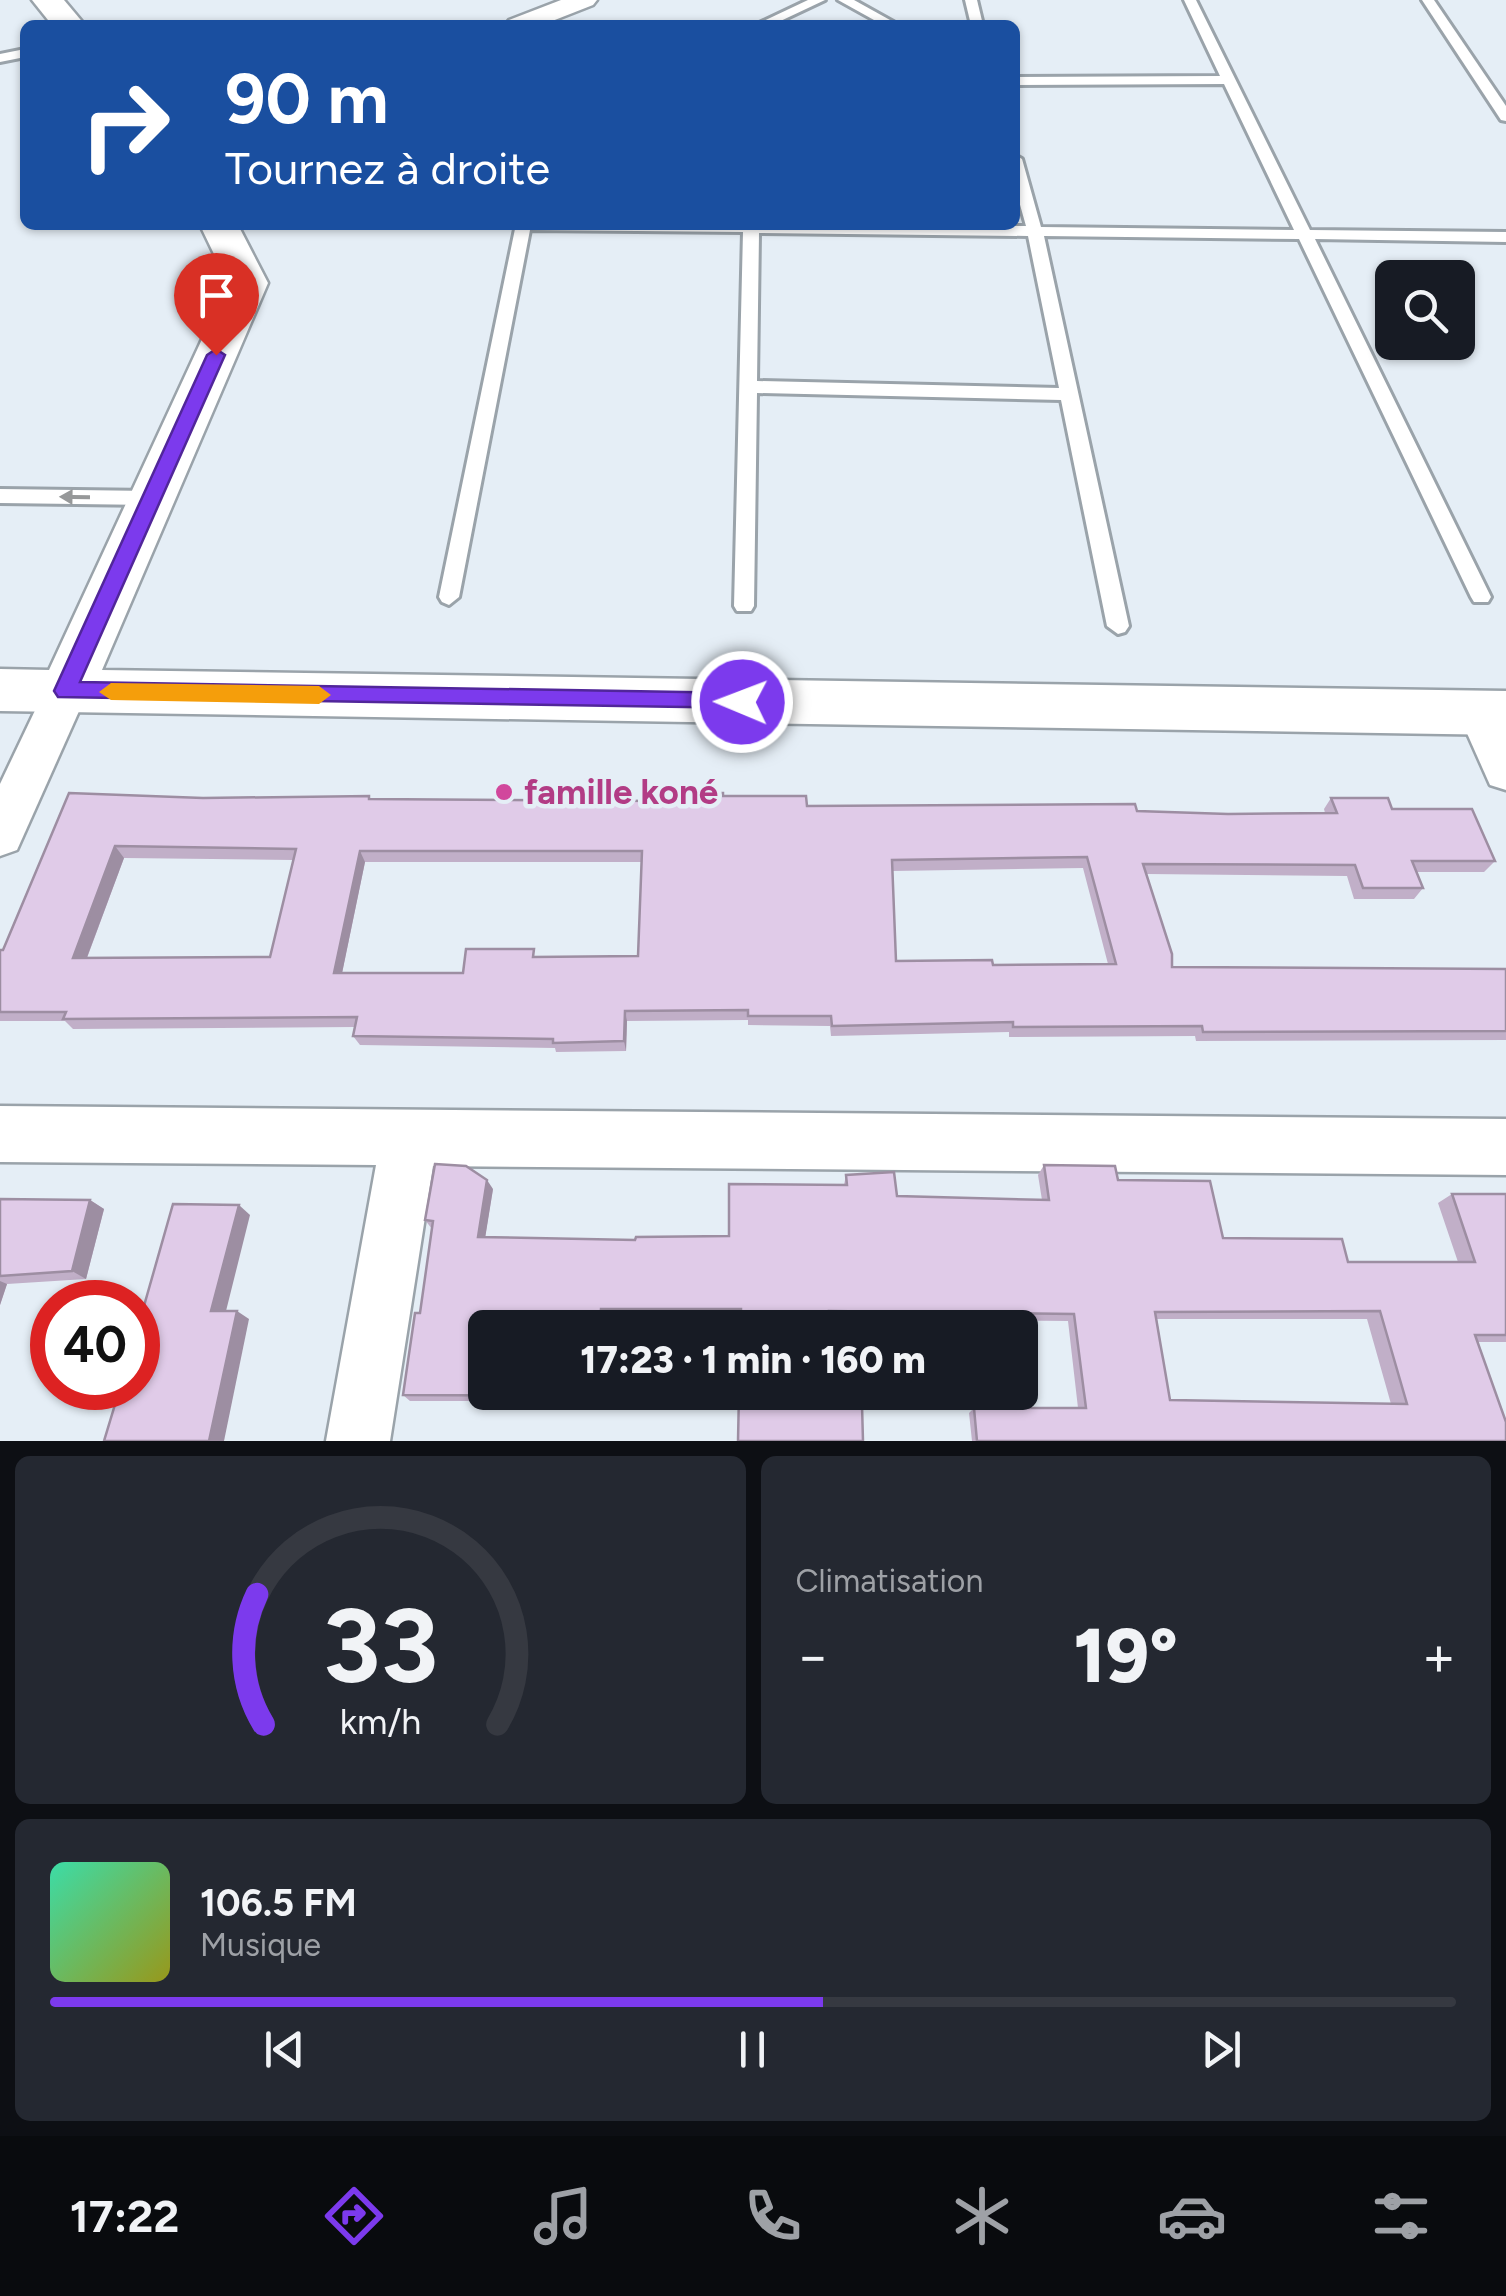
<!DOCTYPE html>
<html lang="fr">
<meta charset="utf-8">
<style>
body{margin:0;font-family:Figtree,sans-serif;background:#242831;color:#f1f3f6;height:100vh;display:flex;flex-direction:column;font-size:38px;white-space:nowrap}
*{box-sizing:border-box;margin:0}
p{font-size:32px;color:#9ea1a6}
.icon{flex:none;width:55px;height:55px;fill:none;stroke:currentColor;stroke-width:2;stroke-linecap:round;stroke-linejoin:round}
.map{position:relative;height:1441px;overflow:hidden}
.panel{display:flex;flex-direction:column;gap:15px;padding:15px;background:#0d0f14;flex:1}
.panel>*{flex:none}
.hud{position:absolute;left:20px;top:20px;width:1000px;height:210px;border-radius:15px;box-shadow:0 2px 8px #0004;background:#1a4fa0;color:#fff;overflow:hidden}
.fabs{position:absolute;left:1375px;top:260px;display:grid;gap:20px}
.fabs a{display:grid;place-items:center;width:100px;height:100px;border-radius:15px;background:#171b24;box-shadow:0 2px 8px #0004;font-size:50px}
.speed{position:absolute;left:30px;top:1280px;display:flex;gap:20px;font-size:50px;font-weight:700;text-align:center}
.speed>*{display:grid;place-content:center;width:130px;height:130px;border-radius:50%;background:#171b24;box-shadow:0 2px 8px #0004;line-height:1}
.speed .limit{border:15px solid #d22;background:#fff;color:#111}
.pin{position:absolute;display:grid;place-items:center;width:85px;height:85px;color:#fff;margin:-102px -42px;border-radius:50% 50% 50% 0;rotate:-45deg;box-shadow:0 0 10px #0007}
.pin .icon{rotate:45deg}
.me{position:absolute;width:110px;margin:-55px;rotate:271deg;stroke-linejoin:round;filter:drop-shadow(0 0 8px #0008)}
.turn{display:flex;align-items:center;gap:35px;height:210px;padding:0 40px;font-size:45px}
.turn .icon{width:130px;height:130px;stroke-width:2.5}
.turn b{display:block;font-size:70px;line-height:85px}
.big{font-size:75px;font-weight:800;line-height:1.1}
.panel .card{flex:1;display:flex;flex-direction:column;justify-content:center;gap:15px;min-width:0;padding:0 35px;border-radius:15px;background:#242831}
.panel .dial{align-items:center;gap:0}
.dial svg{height:260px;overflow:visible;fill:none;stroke:#363941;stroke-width:7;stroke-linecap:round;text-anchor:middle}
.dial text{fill:#f1f3f6;stroke:none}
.song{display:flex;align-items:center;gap:30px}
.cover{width:120px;height:120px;border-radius:15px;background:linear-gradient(135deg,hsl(160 70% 55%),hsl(60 70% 35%))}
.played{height:10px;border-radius:5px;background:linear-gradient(90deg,#7c3aed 55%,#363941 55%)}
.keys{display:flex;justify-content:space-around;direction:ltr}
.heat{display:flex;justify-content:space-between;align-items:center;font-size:55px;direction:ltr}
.panel .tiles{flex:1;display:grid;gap:15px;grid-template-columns:1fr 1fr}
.card:last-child{grid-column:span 2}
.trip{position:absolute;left:468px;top:1310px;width:570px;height:100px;border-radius:15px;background:#171b24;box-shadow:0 2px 8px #0004;font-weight:800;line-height:100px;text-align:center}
.menu{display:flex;height:160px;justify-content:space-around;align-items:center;background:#090b0e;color:#9ea1a6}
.menu .icon{width:70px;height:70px}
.menu .on{color:#7c3aed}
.menu b{font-size:45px;color:#f1f3f6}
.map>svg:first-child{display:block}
</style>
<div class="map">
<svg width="1506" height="1441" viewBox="0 0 1506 1441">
<rect width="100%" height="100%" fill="#e5eef6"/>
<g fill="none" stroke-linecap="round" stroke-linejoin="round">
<defs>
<g id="lane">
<path d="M808,0h17l-53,25h-17z"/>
<path d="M838,0h16l45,25h-16z"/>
<path d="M965,0h12l6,25h-12z"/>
<path d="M1184,0h12l114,230 196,2v10l-191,-3 176,358 -3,5h-14l-3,-5 -172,-358 -255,-3 85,390 -4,6 -7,2 -11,-8 -46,-226 -304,-7 -3,213 -3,5h-14l-3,-5 9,-374 -213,-2 -71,367 -10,8 -7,-3 -3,-5 76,-368 -4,-4 515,1 -11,-39v-32l7,4 19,68 253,3 -70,-146 -209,1v-8l205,-1zM759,233l269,3 31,152 -302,-7z"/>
<path d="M1422,0h12l72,106v15l-5,-1z"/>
<path d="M25,49v8l-25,5v-8z"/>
<path d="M0,489l151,2 10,7 -10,7 -151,-2z"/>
</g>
<g id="street">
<path d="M561,0h36l-4,5 -51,20h-37l4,-5z"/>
<path d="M66,674l16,5 6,12 -71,159 -17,6v-72l50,-105z"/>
<path d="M1480,695l16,5 10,21v69l-16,-5 -32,-72 6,-13z"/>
<path d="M0,1106l1506,13v56l-1073,-9 -43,275h-64l50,-276 -376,-3z"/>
</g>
<g id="secondary">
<path d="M32,0h32l21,25h-33z"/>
<path d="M200,225h38l30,58 -166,387 1404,21v44l-1506,-24v-42l49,1 179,-387z"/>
</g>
</defs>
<use href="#lane" stroke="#9aa3aa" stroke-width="6"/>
<use href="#street" stroke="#9aa3aa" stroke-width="5"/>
<use href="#secondary" stroke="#9aa3aa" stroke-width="5"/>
<use href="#lane" fill="#fff" fill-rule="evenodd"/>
<use href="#street" fill="#fff" fill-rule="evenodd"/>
<use href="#secondary" fill="#fff" fill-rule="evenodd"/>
</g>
<g fill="#c1afc8" fill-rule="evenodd">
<path d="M69,793l134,5 457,3 63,-5 84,10 421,8 97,-1 -1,-4 7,-11 61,11 103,52 -11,11h-67l6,16 -9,11h-60l-7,-23 -200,-2 25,93 334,2v71l-310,1 -1,-5 -186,1v-5l-178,4 -1,-10 -82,-1v-5l-121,1 -1,30 -70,1 -1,-4 -195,-3 -7,-9 2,-9 -282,2 -8,-8h-65v-71h3zM124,858l169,2 -23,97 -183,1zM365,862h276l-3,94 -101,1 -74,16h-121zM1083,868l25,96 -115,1 -97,-4 -3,-90z"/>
<path d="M1044,1165l74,15 105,58 125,24h110l-20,-59 14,-9h54v148h-29l29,99h-534l-3,-28 5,-5h104l-10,-87 -463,-5 -120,76h114l-1,9h-188l-7,-6 17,-82 12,-84 -7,-9 68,-31 -8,48 150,3 94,-4 115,-51 2,-10 51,21 145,4 -4,-25zM1157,1319h210l24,85 -221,-4z"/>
<path d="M0,1199l90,1 14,9 -18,70 -79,5 -7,21z"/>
</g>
<g fill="#9d8ea2">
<path d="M115,846l9,12 -41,110 -10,-10z"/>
<path d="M360,851l5,11 -25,121 -6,-10z"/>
<path d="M625,1011l2,10 -1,30 -2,-10z"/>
<path d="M487,1180l6,9 -9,56 -6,-8z"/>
<path d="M90,1200l14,9 -18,70 -14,-8z"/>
<path d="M239,1205l11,10 -26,104 -13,-8z"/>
<path d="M0,1281l7,3 -7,21z"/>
<path d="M601,1309l4,7 -1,12h-4z"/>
<path d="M237,1311l12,8 -25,122h-15z"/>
</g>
<g fill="#e0cbe8" stroke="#9d8ea2" stroke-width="2.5" fill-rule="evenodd">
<path d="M69,793l134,5 166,-2v3l291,2 1,-8h62v3h83l1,10 328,-2 2,7 91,3 109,-1 -6,-15h57l4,11h80l23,52h-83l11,27h-60l-8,-23 -212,-1 29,90v13l334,2v62l-303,1 -1,-6 -189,1v-5l-181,4 -1,-10h-83v-6l-123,1 -1,30 -71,2v-4l-200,-3 4,-19 -294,2 3,-7h-66v-62h3zM115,846l181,3 -26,108 -197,1zM360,851h282l-4,105 -105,1 1,-8h-68l-3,24h-129zM1087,857l29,107 -123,1 -1,-5 -96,1 -4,-101z"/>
<path d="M435,1164l31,2 21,14 -9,57 157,3 1,-3 93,-1v-52l118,1 -1,-10 48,-3 3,24 152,4 -5,-35 71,1 3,14 92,1 13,57 119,1 6,23h127l-23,-68h54v141h-31l31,87v19h-529l-3,-33h112l-12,-94 -245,-3 1,17h-89v-19h-140l-1,19h-115v64h110l-1,4 -191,-1 12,-82h5l13,-92 -8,-1zM1380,1311l27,93 -237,-4 -15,-88z"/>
<path d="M0,1199l90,1 -18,71 -72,5z"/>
<path d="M173,1204l66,1 -28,106h26l-28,130h-105l16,-53h18v-61z"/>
<path d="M739,1392h93l1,13h29l1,36h-125z"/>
</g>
<defs><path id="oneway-solid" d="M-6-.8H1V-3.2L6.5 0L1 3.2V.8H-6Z" transform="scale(2.5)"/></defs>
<use fill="#969899" href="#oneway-solid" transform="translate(75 497) rotate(-179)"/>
<path fill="#7c3aed" stroke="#51269a" stroke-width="2.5" d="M216,349l9,6 -145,327 662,11 11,9 -4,6 -691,-11 -4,-6 153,-336z"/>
<path fill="#f59e0b" d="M111,683l208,3 12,9 -12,9 -208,-4 -12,-8z"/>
<circle fill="#d1479c" stroke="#e5eef6" stroke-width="4" cx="504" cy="792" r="10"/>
<g text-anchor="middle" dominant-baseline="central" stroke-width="9" stroke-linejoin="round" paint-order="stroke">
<g font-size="35" font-weight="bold" fill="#b23c85" stroke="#e5eef6" text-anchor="start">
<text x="524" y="792">famille koné</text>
</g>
</g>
</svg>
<div class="fabs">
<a><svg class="icon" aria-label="search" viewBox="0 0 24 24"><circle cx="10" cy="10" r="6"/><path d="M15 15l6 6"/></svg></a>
</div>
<div class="speed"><div class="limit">40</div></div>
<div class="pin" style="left:216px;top:355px;background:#d93025"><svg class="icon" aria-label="arrive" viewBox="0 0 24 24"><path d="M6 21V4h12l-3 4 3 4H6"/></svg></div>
<svg class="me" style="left:742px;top:702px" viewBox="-20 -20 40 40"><circle r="17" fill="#7c3aed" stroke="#fff" stroke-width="3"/><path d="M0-11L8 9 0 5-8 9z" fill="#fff"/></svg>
<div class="trip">17:23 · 1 min · 160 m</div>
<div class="hud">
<div class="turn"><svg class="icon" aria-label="right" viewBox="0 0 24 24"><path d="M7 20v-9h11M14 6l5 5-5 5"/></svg><div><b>90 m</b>Tournez à droite</div></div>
</div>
</div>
<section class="panel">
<div class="tiles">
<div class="card dial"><svg viewBox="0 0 100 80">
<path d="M14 69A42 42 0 1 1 86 69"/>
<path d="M14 69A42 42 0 0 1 12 29" stroke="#7c3aed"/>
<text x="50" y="56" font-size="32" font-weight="700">33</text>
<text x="50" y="72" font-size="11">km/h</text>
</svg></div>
<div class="card"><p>Climatisation</p>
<div class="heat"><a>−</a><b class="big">19°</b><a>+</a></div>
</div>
<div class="card">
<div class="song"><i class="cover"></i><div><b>106.5 FM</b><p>Musique</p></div></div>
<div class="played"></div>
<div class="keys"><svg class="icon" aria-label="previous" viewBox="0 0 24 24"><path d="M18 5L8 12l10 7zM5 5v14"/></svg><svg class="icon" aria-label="pause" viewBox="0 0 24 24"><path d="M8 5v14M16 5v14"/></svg><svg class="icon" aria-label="next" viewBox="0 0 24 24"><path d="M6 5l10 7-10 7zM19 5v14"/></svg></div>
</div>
</div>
</section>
<nav class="menu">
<b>17:22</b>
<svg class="icon on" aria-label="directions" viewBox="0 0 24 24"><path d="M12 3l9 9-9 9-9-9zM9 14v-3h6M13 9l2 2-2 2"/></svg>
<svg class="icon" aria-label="music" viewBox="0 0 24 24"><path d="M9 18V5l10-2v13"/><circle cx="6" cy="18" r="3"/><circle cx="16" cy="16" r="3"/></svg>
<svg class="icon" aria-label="phone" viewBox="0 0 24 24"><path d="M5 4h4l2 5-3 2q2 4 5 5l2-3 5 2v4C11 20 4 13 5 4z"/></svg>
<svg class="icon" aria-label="climate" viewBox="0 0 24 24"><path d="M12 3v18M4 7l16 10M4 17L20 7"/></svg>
<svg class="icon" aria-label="car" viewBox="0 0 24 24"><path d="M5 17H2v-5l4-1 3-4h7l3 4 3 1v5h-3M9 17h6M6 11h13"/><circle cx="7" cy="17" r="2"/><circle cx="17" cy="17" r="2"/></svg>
<svg class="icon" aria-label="filters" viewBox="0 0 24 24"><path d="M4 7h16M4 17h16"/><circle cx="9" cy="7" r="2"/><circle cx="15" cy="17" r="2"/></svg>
</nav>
